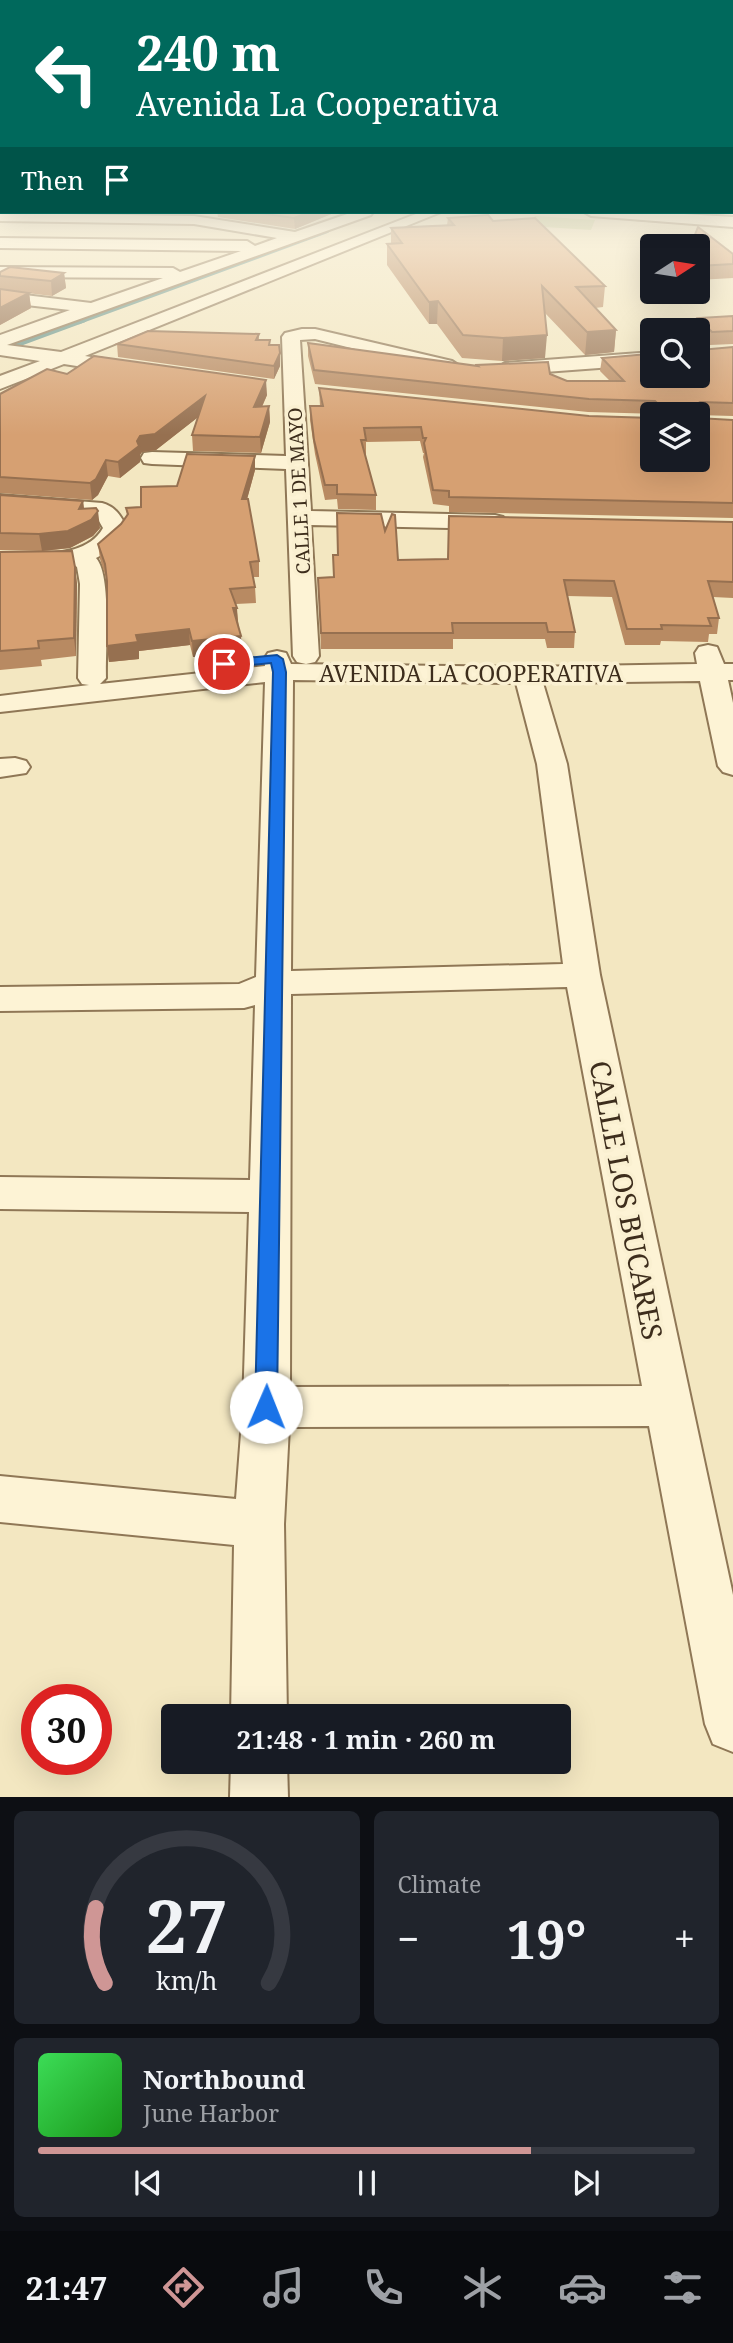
<!DOCTYPE html>
<meta charset="utf-8">
<style>
body{margin:0;font-family:"Noto Serif",serif;background:#20242c;color:#f1f3f6;height:100vh;display:flex;flex-direction:column;font-size:26px;white-space:nowrap}
*{box-sizing:border-box;margin:0}
p{font-size:23px;color:#9ea1a6}
.icon{flex:none;width:38px;height:38px;fill:none;stroke:currentColor;stroke-width:2;stroke-linecap:round;stroke-linejoin:round}
.map{position:relative;height:1797px;overflow:hidden}
.panel{display:flex;flex-direction:column;gap:14px;padding:14px;background:#0d0f14;flex:1}
.panel>*{flex:none}
.guide{position:absolute;left:0px;top:0px;width:733px;height:214px;box-shadow:0 7px 28px #0002;background:#00695c;color:#fff;overflow:hidden}
.needle{width:46px;rotate:78deg}
.tools{position:absolute;left:640px;top:234px;display:grid;gap:14px}
.tools a{display:grid;place-items:center;width:70px;height:70px;border-radius:7px;background:#171b24;box-shadow:0 7px 28px #0002;font-size:35px}
.speed{position:absolute;left:21px;top:1684px;display:flex;gap:14px;font-size:35px;font-weight:700;text-align:center}
.speed>*{display:grid;place-content:center;width:91px;height:91px;border-radius:50%;background:#171b24;box-shadow:0 7px 28px #0002;line-height:1}
.speed .limit{border:10px solid #d22;background:#fff;color:#111}
.pin{position:absolute;display:grid;place-items:center;width:60px;height:60px;color:#fff;margin:-30px;border:4px solid #fff;border-radius:50%;box-shadow:0 2px 7px #0007}
.me{position:absolute;width:77px;margin:-38px;rotate:1deg;stroke-linejoin:round;filter:drop-shadow(0 0 5px #0008)}
.turn{display:flex;align-items:center;gap:24px;height:147px;padding:0 21px;font-size:32px}
.turn .icon{width:91px;height:91px;stroke-width:2.5}
.turn b{display:block;font-size:49px;line-height:60px}
.then{display:flex;align-items:center;height:66px;padding:0 21px;background:#0003;gap:14px;font-size:26px}
.big{font-size:52px;font-weight:700;line-height:1.1}
.panel .card{flex:1;display:flex;flex-direction:column;justify-content:center;gap:10px;min-width:0;padding:0 24px;border-radius:10px;background:#20242c}
.panel .dial{align-items:center;gap:0}
.dial svg{height:182px;overflow:visible;fill:none;stroke:#363941;stroke-width:7;stroke-linecap:round;text-anchor:middle}
.dial text{fill:#f1f3f6;stroke:none}
.song{display:flex;align-items:center;gap:21px}
.cover{width:84px;height:84px;border-radius:10px;background:linear-gradient(135deg,hsl(130 70% 55%),hsl(120 70% 35%))}
.played{height:7px;border-radius:4px;background:linear-gradient(90deg,#cf9695 75%,#363941 75%)}
.keys{display:flex;justify-content:space-around;direction:ltr}
.heat{display:flex;justify-content:space-between;align-items:center;font-size:38px;direction:ltr}
.panel .tiles{flex:1;display:grid;gap:14px;grid-template-columns:1fr 1fr}
.card:last-child{grid-column:span 2}
.trip{position:absolute;left:161px;top:1704px;width:410px;height:70px;border-radius:7px;background:#171b24;box-shadow:0 7px 28px #0002;font-weight:700;line-height:70px;text-align:center}
.tabs{display:flex;height:112px;justify-content:space-around;align-items:center;background:#090b0e;color:#9ea1a6}
.tabs .icon{width:49px;height:49px}
.tabs .on{color:#cf9695}
.tabs b{font-size:32px;color:#f1f3f6}
.map>svg:first-child{display:block}
</style>
<div class="map">
<svg width="733" height="1797" viewBox="0 0 733 1797">
<rect width="100%" height="100%" fill="#f3e7c1"/>
<path fill="#c8d393" d="M535,216l60,4 -4,10 -62,-4z"/>
<g fill="none" stroke-linecap="round" stroke-linejoin="round">
<path stroke="#69958c" stroke-width="4.5" d="M79,322l248,-91"/>
<path stroke="#69958c" stroke-width="5" d="M0,351l84,-31"/>
<defs>
<g id="minor">
<path d="M353,212h20l-2,3 -364,130 54,7 360,-140h20l-356,144 50,8 2,4 -2,4 -7,2 -64,-10 -64,25v-13l40,-15 -40,-6v-20l70,-25 -70,-8v-10l91,11 72,-25 -163,-1v-10l173,1 7,4 61,-21 -241,-3v-10l247,3 8,5 22,-8 -83,-14 -194,-3v-8l194,3 101,16z"/>
<path d="M584,212h67l82,5v10l-142,-11z"/>
<path d="M302,329h13l137,32 9,6 -9,6 -137,-34 -15,1 11,171 184,4 8,2 4,5 -4,5 -8,2 -184,-4 8,131 -4,6 -9,2 -9,-2 -4,-6 -7,-187 -134,-5 -8,-1 -3,-5 3,-5 8,-1 134,4 -4,-119 3,-4z"/>
<path d="M653,352v12l-148,11 -9,-6 9,-6z"/>
<path d="M0,495l102,8c14,4 19,13 25,25 -8,14 -16,23 -31,30 16,17 9,94 10,120l-6,6 165,-18 -1,-7 4,-6 9,-2 9,2 5,11 236,3 170,-3 -2,-11 4,-6 9,-2 9,2 7,17h9v16h-5l5,23v72l-10,-3 -5,-6 -18,-85 -157,2 24,81 33,211 133,620v157l-20,-8 -8,-20 -56,-298 -360,1 -5,97 3,193h-56l3,-172 -234,-23v-46l236,23 7,-92 6,-195 -249,-3v-32l250,3 5,-175 -11,3 -244,3v-24l239,-3 17,-7 9,-295 -265,30v-16l89,-11 -7,-1 -4,-6 2,-94 -3,-17 -4,-3 -26,3h-47v-14c32,1 85,7 103,-25l-7,-12 -96,-7zM293,680l223,3 21,81 26,200 -272,7zM567,987l75,399 -352,1 1,-393z"/>
<path d="M15,758l11,3 4,6 -4,6 -26,4v-18z"/>
<path d="M231,1762h56l1,35h-58z"/>
</g>
</defs>
<use href="#minor" stroke="#8f7756" stroke-width="4"/>
<use href="#minor" fill="#fdf3d5" fill-rule="evenodd"/>
</g>
<g fill="#b88a62">
<rect x="0" y="183" width="2" height="14"/>
<path d="M217,212h119l-41,17 -77,-12z"/>
<path d="M448,218l45,3 112,65 -2,21 -8,1 21,22 -2,22 -29,3 -40,-42v45l-43,3 -40,-3 -25,-34h-8l-42,-59v-21h4v-16l56,-3z"/>
<path d="M698,247l35,7v24l-35,2z"/>
<path d="M0,272l64,1 2,15 -14,8 -25,-3h2l2,15 -31,17z"/>
<path d="M733,316v28l-23,1 -12,-13v-1h-1l1,-13z"/>
<path d="M259,334v6l11,5h9l1,21 -6,13 -156,-22 -1,-13z"/>
<path d="M308,343l169,23v-1l73,9 17,7h43l-10,-10 2,-13 51,18 47,-26 33,-3v69l-145,-4 -273,-28 -7,-28z"/>
<path d="M67,374l200,21 -5,12 7,-1 1,16 -9,31 -68,-2 -1,-16 6,-18 -42,33 -14,2 -2,3v7l-20,16 -12,-2 -10,19 -6,5 -92,-7v-99z"/>
<path d="M319,388l270,28 144,4v98l-284,-6v-6l-16,-2 -10,-47 1,-4h-1l-3,-12 -54,1v12h-1l11,41v15l-38,-1 -1,-10 -12,1 -10,-46 -5,-34v-14h10z"/>
<path d="M255,456v14l-8,29 12,62v16h-6l2,10 1,16 -20,1 6,49 -49,4 -3,-12 -51,6v8l-30,3 -2,-16v-65l-7,-22 -2,-15 23,-20 6,-8 -1,-8 15,-1 36,-21z"/>
<path d="M0,495l83,6 1,8 16,19 -7,8 -23,12 -28,3 -42,-1z"/>
<path d="M733,522v76l-20,-1 6,21 -2,16h-8l-1,8 -47,-1 -1,4h-35l-13,-48 -45,-1 8,36 -1,16h-27l-2,-9h-92v10h-132l-3,-71 16,-1 4,-22 47,-24 13,29 50,-1z"/>
<path d="M0,552l75,15 2,17 -1,72 -35,4 1,6 -42,4z"/>
</g>
<g fill="#967050">
<path d="M310,212h26l-41,17 -1,-11z"/>
<path d="M64,273l2,15 -14,8 -1,-15z"/>
<path d="M29,293l2,15 -31,17v-17z"/>
<path d="M438,301l-1,23h-8v-22z"/>
<path d="M616,330l-2,22 -29,3 2,-23z"/>
<path d="M547,335l-2,23 -43,3 1,-23z"/>
<path d="M280,353v13l-6,13v-13z"/>
<path d="M266,380l1,15 -12,27 -1,-15z"/>
<path d="M205,396l1,15 -50,39 -14,2 -2,3v7l-20,16 -2,-16 19,-21 3,-5z"/>
<path d="M269,406l1,16 -9,31 -1,-16z"/>
<path d="M255,456v14l-12,44 -1,-15z"/>
<path d="M106,460l2,16 -10,19 -6,5 -2,-17z"/>
<path d="M83,501l2,17 13,-7 2,17 -7,8 -23,12 -28,3 -3,-17 40,-25z"/>
<path d="M75,567l2,17 -1,72 -2,-18z"/>
<path d="M233,608h4l1,16z"/>
<path d="M189,629l1,16 -51,6v8l-30,3 -2,-16 29,-11z"/>
<path d="M241,636l1,17 -49,4 -1,-16z"/>
</g>
<g fill="#d6a072" stroke="#967050" stroke-width="2">
<path d="M252,212h58l-16,6z"/>
<path d="M488,215l5,6 42,-3 70,68 -29,1 40,43 -29,2 -45,-46 5,49 -44,3 -40,-3 -25,-34 -9,1 -42,-58 15,-1 -11,-15 63,-3 -6,-7z"/>
<path d="M698,227l35,27v10l-35,2v-19h-8z"/>
<path d="M10,267l54,6 -13,8 -51,-5v-4z"/>
<path d="M0,289l29,4 -29,15z"/>
<path d="M733,316v15l-21,1 -14,-14z"/>
<path d="M148,331l111,3 -3,6h14l-1,5h10l1,8 -6,13 -157,-22z"/>
<path d="M308,343l170,23 -1,-1 71,-3 2,12 17,7h57l-22,-23 46,-4h5v22h45v-28l2,2 33,-3v56l-33,-1 -3,2 1,11h-41v-12l-2,-2 -66,-2 -275,-29z"/>
<path d="M94,356l172,24 -12,27 15,-1 -9,31 -68,-2 13,-39 -50,38 -15,2 -3,5 2,5 -21,16 -12,-2 -10,19 -6,4 -90,-6v-83l47,-25 20,5z"/>
<path d="M319,388l270,28 64,2v42h45v-42l35,2v83l-284,-6v-6l-16,-1 -9,-47 2,-5h-3l-2,-11 -57,1 2,12h-5l15,55 -39,-1v-9h-12l-11,-45 -4,-34h13z"/>
<path d="M187,454l68,2 -13,43h6l7,39 4,23 -9,1 5,25 -25,2 7,19h-4l8,28 -49,5 -3,-12 -53,6 2,7 -31,4v-65l-2,-17 -7,-20 23,-20 7,-10 -2,-6 15,-1v-20l36,-1z"/>
<path d="M0,495l83,6 -4,8 17,-1 2,3 -7,9 -23,11 -29,3 -39,-1z"/>
<path d="M337,513l44,1 4,17 7,-17 3,1 3,45 50,-1 1,-43 284,6v60l-25,-1 11,37h-11l3,8 -50,-1 1,4h-35l-13,-48 -50,-1 11,52h-27l-2,-9h-94l1,10h-132l-3,-55 16,-1 -1,-22h5z"/>
<path d="M72,551l3,16 -1,71 -36,3 1,7 -39,3v-99z"/>
</g>
<linearGradient id="sky" x2="0" y2="1"><stop stop-color="#8dbbd7"/><stop offset="0.42" stop-color="#faf4e3"/><stop offset="1" stop-color="#faf4e3" stop-opacity="0"/></linearGradient>
<rect width="733" height="435" fill="url(#sky)"/>
<path fill="#1a73e8" stroke="#114b97" stroke-width="2" d="M277,655l6,4 3,13 -9,735 -3,7 -8,3 -8,-3 -3,-7 18,-735 -2,-9 -47,5 -6,-4 6,-4z"/>
<g text-anchor="middle" dominant-baseline="central" stroke-width="7" stroke-linejoin="round" paint-order="stroke">
<g font-size="19" fill="#3d2d1c" stroke="#faf0d1">
<text transform="translate(299 491) rotate(-93)">CALLE 1 DE MAYO</text>
</g>
<g font-size="23" fill="#3d2d1c" stroke="#faf0d1">
<text x="471" y="673">AVENIDA LA COOPERATIVA</text>
</g>
<g font-size="28" fill="#3d2d1c" stroke="#faf0d1">
<text transform="translate(627 1200) rotate(79)">CALLE LOS BUCARES</text>
</g>
</g>
</svg>
<div class="tools">
<a><svg class="needle" viewBox="-14 -14 28 28"><path d="M0-13l5 13h-10z" fill="#e53935"/><path d="M0 13l5-13h-10z" fill="#9ea1a6"/></svg></a>
<a><svg class="icon" aria-label="search" viewBox="0 0 24 24"><circle cx="10" cy="10" r="6"/><path d="M15 15l6 6"/></svg></a>
<a><svg class="icon" aria-label="layers" viewBox="0 0 24 24"><path d="M12 4l9 5-9 5-9-5zM3 14l9 5 9-5"/></svg></a>
</div>
<div class="speed"><div class="limit">30</div></div>
<div class="pin" style="left:224px;top:664px;background:#d93025"><svg class="icon" aria-label="arrive" viewBox="0 0 24 24"><path d="M6 21V4h12l-3 4 3 4H6"/></svg></div>
<svg class="me" style="left:266px;top:1407px" viewBox="-20 -20 40 40"><circle r="19" fill="#fff"/><path d="M0-13L10 11 0 6-10 11z" fill="#1a73e8"/></svg>
<div class="trip">21:48 · 1 min · 260 m</div>
<div class="guide">
<div class="turn"><svg class="icon" aria-label="left" viewBox="0 0 24 24"><path d="M17 20v-9H6M10 6l-5 5 5 5"/></svg><div><b>240 m</b>Avenida La Cooperativa</div></div>
<div class="then">Then<svg class="icon" aria-label="arrive" viewBox="0 0 24 24"><path d="M6 21V4h12l-3 4 3 4H6"/></svg></div>
</div>
</div>
<section class="panel">
<div class="tiles">
<div class="card dial"><svg viewBox="0 0 100 80">
<path d="M14 69A42 42 0 1 1 86 69"/>
<path d="M14 69A42 42 0 0 1 10 36" stroke="#cf9695"/>
<text x="50" y="56" font-size="32" font-weight="700">27</text>
<text x="50" y="72" font-size="11">km/h</text>
</svg></div>
<div class="card"><p>Climate</p>
<div class="heat"><a>−</a><b class="big">19°</b><a>+</a></div>
</div>
<div class="card">
<div class="song"><i class="cover"></i><div><b>Northbound</b><p>June Harbor</p></div></div>
<div class="played"></div>
<div class="keys"><svg class="icon" aria-label="previous" viewBox="0 0 24 24"><path d="M18 5L8 12l10 7zM5 5v14"/></svg><svg class="icon" aria-label="pause" viewBox="0 0 24 24"><path d="M8 5v14M16 5v14"/></svg><svg class="icon" aria-label="next" viewBox="0 0 24 24"><path d="M6 5l10 7-10 7zM19 5v14"/></svg></div>
</div>
</div>
</section>
<nav class="tabs">
<b>21:47</b>
<svg class="icon on" aria-label="directions" viewBox="0 0 24 24"><path d="M12 3l9 9-9 9-9-9zM9 14v-3h6M13 9l2 2-2 2"/></svg>
<svg class="icon" aria-label="music" viewBox="0 0 24 24"><path d="M9 18V5l10-2v13"/><circle cx="6" cy="18" r="3"/><circle cx="16" cy="16" r="3"/></svg>
<svg class="icon" aria-label="phone" viewBox="0 0 24 24"><path d="M5 4h4l2 5-3 2q2 4 5 5l2-3 5 2v4C11 20 4 13 5 4z"/></svg>
<svg class="icon" aria-label="climate" viewBox="0 0 24 24"><path d="M12 3v18M4 7l16 10M4 17L20 7"/></svg>
<svg class="icon" aria-label="car" viewBox="0 0 24 24"><path d="M5 17H2v-5l4-1 3-4h7l3 4 3 1v5h-3M9 17h6M6 11h13"/><circle cx="7" cy="17" r="2"/><circle cx="17" cy="17" r="2"/></svg>
<svg class="icon" aria-label="filters" viewBox="0 0 24 24"><path d="M4 7h16M4 17h16"/><circle cx="9" cy="7" r="2"/><circle cx="15" cy="17" r="2"/></svg>
</nav>
